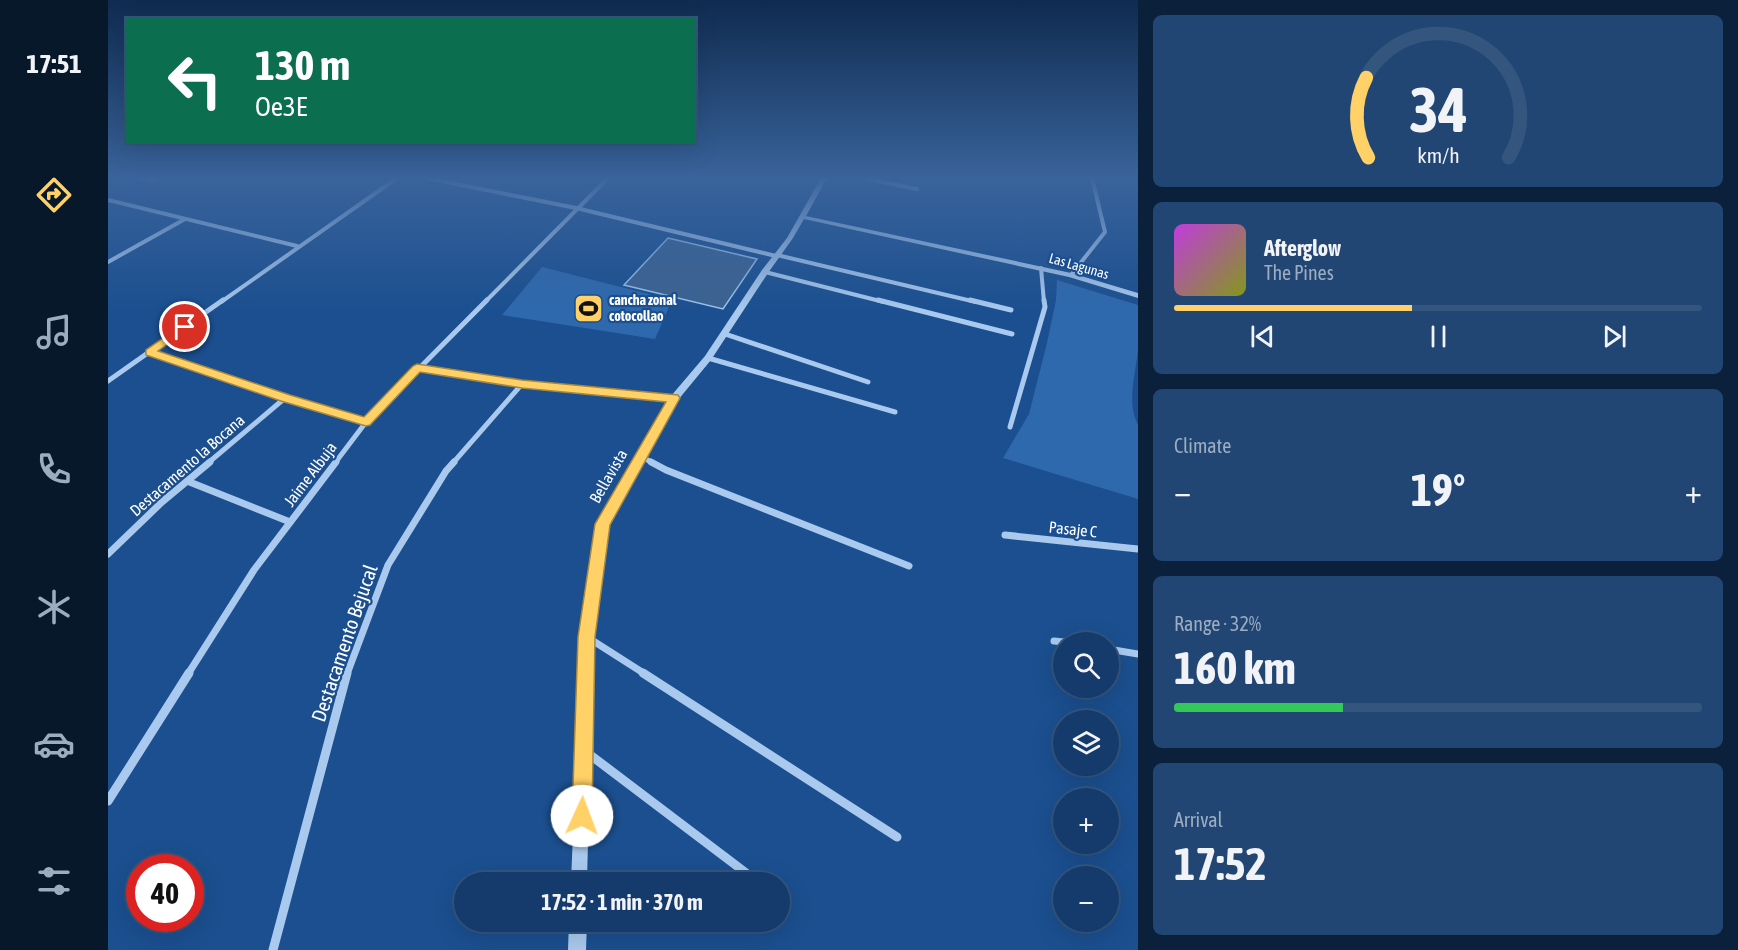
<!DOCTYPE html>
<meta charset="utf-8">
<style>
body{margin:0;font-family:"Asap Condensed",sans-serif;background:#214673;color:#f1f3f6;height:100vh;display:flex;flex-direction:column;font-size:22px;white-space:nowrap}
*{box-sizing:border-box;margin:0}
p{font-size:20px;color:#9dadc1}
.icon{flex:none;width:33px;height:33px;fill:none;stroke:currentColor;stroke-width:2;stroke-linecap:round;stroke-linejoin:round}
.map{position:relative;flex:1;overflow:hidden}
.side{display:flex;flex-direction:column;gap:15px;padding:15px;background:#0b203b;width:600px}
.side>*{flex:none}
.top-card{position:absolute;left:18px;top:18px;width:570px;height:126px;border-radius:0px;box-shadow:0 6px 24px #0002,0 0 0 2px #33557e;background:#0b6e4f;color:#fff;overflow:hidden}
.controls{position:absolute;left:945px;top:632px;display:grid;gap:12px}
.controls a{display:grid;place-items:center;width:66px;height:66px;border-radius:50%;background:#143b6b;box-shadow:0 6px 24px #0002,0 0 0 2px #33557e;font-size:30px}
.speed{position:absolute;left:18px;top:854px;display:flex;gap:12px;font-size:30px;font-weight:700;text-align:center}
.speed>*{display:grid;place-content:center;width:78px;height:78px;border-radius:50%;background:#143b6b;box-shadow:0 6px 24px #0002,0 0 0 2px #33557e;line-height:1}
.speed .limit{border:9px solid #d22;background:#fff;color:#111}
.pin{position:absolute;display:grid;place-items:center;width:51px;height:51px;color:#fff;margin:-26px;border:3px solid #fff;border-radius:50%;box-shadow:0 2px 6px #0007}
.me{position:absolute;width:66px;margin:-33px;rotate:2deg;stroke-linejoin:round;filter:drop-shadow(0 0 4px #0008)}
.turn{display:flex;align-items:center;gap:21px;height:126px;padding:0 30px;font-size:27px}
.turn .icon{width:78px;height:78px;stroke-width:2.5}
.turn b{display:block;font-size:42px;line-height:51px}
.big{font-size:45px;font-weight:700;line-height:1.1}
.side .card{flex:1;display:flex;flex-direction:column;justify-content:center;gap:9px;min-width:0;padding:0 21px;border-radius:9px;background:#214673}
.side .dial{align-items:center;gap:0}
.dial svg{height:156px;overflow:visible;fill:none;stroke:#33557e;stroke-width:7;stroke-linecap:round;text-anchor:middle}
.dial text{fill:#f1f3f6;stroke:none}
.song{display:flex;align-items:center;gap:18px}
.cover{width:72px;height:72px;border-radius:9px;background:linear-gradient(135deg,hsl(290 70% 55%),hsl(70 70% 35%))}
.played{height:6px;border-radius:3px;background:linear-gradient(90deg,#ffd166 45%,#33557e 45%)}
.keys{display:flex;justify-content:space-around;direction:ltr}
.heat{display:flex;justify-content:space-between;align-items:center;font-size:33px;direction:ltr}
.charge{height:9px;border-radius:4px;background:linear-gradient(90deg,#34c759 32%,#33557e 0)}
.trip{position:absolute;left:346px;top:872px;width:336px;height:60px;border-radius:30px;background:#143b6b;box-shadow:0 6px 24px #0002,0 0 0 2px #33557e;font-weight:700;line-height:60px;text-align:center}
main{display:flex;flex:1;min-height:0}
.dock{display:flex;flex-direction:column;width:108px;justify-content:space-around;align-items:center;background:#08182b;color:#9dadc1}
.dock .icon{width:42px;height:42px}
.dock .active{color:#ffd166}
.dock b{font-size:27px;color:#f1f3f6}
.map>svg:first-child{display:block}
</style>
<main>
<nav class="dock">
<b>17:51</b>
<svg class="icon active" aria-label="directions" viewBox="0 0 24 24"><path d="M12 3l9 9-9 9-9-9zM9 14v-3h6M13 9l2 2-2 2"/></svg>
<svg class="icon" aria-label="music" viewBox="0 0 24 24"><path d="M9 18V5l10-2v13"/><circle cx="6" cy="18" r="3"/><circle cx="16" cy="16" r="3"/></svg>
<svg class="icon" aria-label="phone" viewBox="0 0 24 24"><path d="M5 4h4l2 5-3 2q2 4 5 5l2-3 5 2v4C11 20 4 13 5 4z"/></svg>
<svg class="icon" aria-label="climate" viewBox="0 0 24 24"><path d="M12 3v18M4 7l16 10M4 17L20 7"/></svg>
<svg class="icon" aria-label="car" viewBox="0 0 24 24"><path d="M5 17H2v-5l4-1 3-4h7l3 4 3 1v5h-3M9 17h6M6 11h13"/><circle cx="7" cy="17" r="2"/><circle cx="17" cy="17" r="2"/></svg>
<svg class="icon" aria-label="filters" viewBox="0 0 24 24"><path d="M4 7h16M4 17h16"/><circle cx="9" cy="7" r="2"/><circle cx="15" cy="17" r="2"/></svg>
</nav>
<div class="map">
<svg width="1030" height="950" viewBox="0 0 1030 950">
<rect width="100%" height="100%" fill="#1b4f8f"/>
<g fill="#2e69ad">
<path d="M434,267l130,33 -17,39 -153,-24z"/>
<path d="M949,280l81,25c0,15 0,30 0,44 -2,25 -12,52 0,76v74l-135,-41 26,-44 18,-71 9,-43z"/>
</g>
<path fill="#3c6290" stroke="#9cc4f0" stroke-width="1.5" d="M560,238l89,21 -34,50 -99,-24z"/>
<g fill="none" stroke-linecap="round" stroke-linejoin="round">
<g stroke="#a9c9ee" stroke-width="4">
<path d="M32,178l12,2 7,-2"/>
<path d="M318,178l150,30 200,48"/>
<path d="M756,178l53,11"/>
<path d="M0,200l189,46"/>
<path d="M669,255l199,47"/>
<path d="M0,262l77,-43"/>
<path d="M933,268l3,34"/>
<path d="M657,272l119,30"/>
<path d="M963,275l34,-43 -13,-54"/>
<path d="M113,302l176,-124"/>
<path d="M377,302l123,-124"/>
</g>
<g stroke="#a9c9ee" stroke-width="5">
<path d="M770,300l134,34"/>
<path d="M862,300l41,10"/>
<path d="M617,334l143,48"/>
<path d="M42,352l135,46 81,24"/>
<path d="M600,358l187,54"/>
<path d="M309,368l105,16 152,14"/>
<path d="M0,381l115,-81"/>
<path d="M902,427l35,-120 -1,-7"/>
<path d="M534,457l11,6"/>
<path d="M100,463l77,-65"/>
<path d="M227,463l31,-41 121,-122"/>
<path d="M345,463l69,-79"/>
</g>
<g stroke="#a9c9ee" stroke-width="7">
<path d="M543,462l15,8 243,96"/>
<path d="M79,481l103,41"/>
<path d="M897,535l133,14"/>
<path d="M0,554l54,-52 48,-40"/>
<path d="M479,637l58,37"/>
<path d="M946,641l10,1"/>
<path d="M1000,649l30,5"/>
<path d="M80,674l66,-104 82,-108"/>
<path d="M239,674l41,-109 58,-94 8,-9"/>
</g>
<g stroke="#a9c9ee" stroke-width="9">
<path d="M535,673l254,164"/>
<path d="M477,751l173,131"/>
<path d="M0,801l81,-128"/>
<path d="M165,950l74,-277"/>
</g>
<g fill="#a9c9ee" fill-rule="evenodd">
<path d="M713,178h6l-21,38 265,57 67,20v5l-69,-21 -265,-58 -11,19 -25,35 -57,87 -33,40 -69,124 -16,113 -6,245h-16l10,-245 16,-113 74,-128 34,-40 57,-86 25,-32z"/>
<path d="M461,921h18l-1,29h-18z"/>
</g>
</g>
<linearGradient id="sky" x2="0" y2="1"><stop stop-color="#0f2b4f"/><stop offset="0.57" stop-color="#39639b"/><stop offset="1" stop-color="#39639b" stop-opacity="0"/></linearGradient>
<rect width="1030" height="311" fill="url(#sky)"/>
<path fill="#ffd166" stroke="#a68842" stroke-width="1.5" d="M77,323l5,4 -1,2 -31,22 132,44 74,22 49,-51 4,-2 105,16 156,15 2,3 -70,127 -15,112 -3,179 -3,7 -7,3 -7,-3 -3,-7 6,-179 17,-113 71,-122 -144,-14 -102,-16 -50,53 -4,1 -85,-25 -135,-46v-5z"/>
<defs>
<symbol id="stadium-square" viewBox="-11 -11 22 22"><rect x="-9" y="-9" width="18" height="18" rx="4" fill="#ffd166" stroke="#1b4f8f"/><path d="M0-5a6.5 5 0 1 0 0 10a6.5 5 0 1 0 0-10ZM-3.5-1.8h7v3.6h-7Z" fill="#111"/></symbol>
</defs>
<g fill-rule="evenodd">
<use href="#stadium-square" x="464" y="292" width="33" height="33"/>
</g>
<g text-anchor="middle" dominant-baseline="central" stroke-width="4.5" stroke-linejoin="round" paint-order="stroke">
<g font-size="14" fill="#fff" stroke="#1b4f8f">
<text transform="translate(971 266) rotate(16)">Las Lagunas</text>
</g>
<g font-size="14" font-weight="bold" fill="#fff" stroke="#1b4f8f" text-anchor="start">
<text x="501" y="300">cancha zonal<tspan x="501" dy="16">cotocollao</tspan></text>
</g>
<g font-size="16" fill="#fff" stroke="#1b4f8f">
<text transform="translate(79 465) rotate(-41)">Destacamento la Bocana</text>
<text transform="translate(202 474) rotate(-53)">Jaime Albuja</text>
<text transform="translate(500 476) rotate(-60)">Bellavista</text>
<text transform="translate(965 529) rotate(6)">Pasaje C</text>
</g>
<g font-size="20" fill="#fff" stroke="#1b4f8f">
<text transform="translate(236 643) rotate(-71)">Destacamento Bejucal</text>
</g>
</g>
</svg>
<div class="controls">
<a><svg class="icon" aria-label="search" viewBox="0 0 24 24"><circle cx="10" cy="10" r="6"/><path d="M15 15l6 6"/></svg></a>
<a><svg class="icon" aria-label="layers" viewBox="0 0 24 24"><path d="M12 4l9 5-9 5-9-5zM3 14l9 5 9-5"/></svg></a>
<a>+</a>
<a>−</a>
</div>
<div class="speed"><div class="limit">40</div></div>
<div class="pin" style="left:77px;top:327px;background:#d93025"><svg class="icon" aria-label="arrive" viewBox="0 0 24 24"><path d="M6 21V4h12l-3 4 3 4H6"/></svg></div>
<svg class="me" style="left:474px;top:816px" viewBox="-20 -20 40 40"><circle r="19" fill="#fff"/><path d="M0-13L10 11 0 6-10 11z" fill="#ffd166"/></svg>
<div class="trip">17:52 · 1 min · 370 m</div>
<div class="top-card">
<div class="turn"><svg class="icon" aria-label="left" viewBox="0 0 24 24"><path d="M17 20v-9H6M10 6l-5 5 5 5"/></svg><div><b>130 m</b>Oe3E</div></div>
</div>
</div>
<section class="side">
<div class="card dial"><svg viewBox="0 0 100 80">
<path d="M14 69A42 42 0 1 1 86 69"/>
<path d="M14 69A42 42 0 0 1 13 28" stroke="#ffd166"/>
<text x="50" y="56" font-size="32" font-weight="700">34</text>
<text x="50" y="72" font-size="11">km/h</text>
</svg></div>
<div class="card">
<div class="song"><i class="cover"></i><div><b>Afterglow</b><p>The Pines</p></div></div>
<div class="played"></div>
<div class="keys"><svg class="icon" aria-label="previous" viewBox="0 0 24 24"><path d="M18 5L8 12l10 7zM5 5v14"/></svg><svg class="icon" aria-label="pause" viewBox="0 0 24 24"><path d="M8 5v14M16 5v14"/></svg><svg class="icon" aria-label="next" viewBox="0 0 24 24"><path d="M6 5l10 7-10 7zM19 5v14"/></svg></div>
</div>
<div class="card"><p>Climate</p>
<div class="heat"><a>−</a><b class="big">19°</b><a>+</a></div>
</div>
<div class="card"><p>Range · 32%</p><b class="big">160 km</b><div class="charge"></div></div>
<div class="card"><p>Arrival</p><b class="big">17:52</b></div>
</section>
</main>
